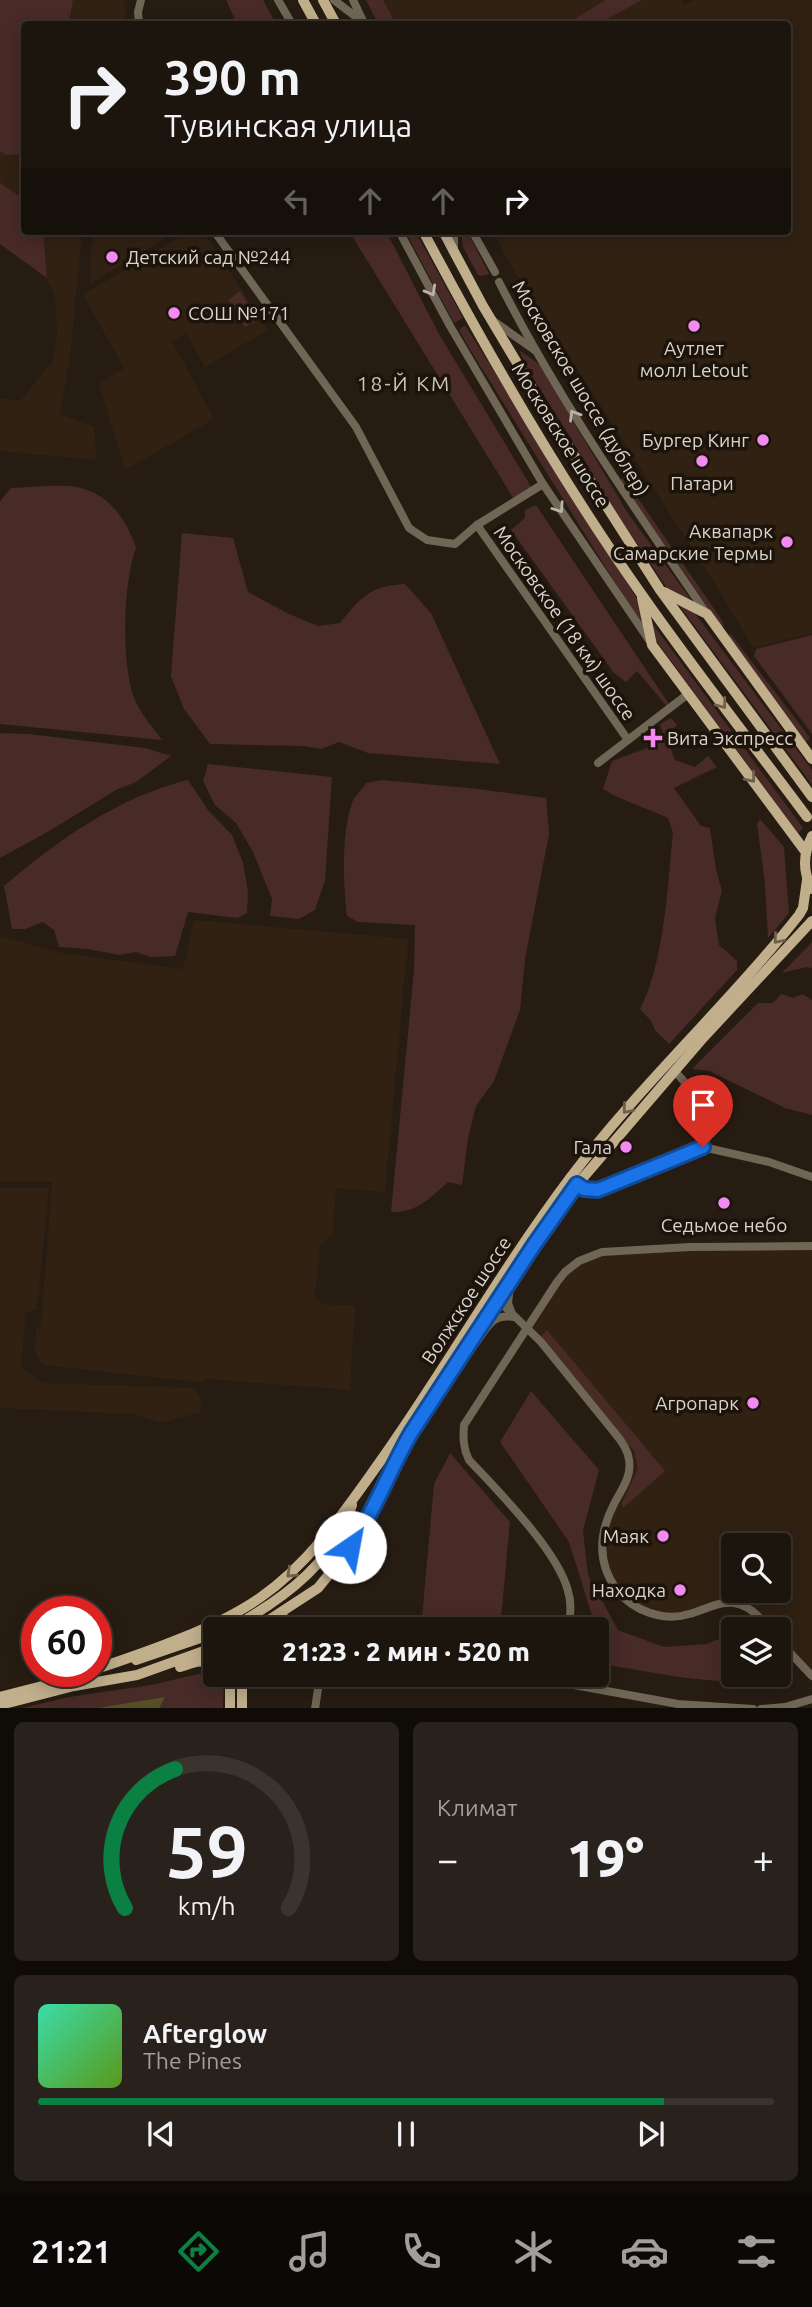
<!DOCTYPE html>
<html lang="ru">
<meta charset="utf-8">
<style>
body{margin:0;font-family:Ubuntu,sans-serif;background:#29221c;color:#f1f3f6;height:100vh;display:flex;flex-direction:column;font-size:26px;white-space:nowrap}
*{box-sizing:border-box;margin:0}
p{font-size:23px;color:#a09f9e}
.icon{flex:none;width:38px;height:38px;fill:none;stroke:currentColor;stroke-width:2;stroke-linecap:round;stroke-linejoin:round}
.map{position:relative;height:1708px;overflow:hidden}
.panel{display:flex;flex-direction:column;gap:14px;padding:14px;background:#0f0c08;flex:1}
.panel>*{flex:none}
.guide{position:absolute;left:21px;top:21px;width:770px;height:214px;border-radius:7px;box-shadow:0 4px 18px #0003,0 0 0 2px #3a342e;background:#1c150e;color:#f1f3f6;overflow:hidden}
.controls{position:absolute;left:721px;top:1533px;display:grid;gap:14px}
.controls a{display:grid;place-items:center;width:70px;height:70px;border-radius:7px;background:#1c150e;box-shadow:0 4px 18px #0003,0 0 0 2px #3a342e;font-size:35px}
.speed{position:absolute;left:21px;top:1596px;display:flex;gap:14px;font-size:35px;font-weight:700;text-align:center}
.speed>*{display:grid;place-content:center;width:91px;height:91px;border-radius:50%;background:#1c150e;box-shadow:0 4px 18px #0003,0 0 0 2px #3a342e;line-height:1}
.speed .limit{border:10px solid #d22;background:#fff;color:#111}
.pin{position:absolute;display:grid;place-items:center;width:60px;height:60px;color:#fff;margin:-72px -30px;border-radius:50% 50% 50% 0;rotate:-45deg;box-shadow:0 0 7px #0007}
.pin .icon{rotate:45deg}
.me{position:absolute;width:77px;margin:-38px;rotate:33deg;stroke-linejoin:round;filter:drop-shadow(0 0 5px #0008)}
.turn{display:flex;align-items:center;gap:24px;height:147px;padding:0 28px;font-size:32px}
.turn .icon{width:91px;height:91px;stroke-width:2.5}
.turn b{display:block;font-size:49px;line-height:60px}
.lanes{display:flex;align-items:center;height:66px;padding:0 28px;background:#0003;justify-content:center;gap:35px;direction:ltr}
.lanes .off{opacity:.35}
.big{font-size:52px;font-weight:800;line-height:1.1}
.panel .tile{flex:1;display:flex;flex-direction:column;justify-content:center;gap:10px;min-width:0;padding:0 24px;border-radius:10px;background:#29221c}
.panel .dial{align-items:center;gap:0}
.dial svg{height:182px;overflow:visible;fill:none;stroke:#3a342e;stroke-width:7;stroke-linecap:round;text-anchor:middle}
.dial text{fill:#f1f3f6;stroke:none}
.song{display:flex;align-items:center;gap:21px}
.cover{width:84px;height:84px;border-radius:10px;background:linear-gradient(135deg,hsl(160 70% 55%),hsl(90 70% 35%))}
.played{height:7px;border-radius:4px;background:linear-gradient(90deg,#0b8043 85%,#3a342e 85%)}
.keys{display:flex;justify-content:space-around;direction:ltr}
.heat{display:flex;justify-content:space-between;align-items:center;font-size:38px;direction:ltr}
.panel .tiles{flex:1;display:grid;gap:14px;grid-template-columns:1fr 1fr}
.tile:last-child{grid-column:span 2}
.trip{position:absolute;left:203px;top:1617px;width:406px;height:70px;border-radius:7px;background:#1c150e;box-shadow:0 4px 18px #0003,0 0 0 2px #3a342e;font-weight:800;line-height:70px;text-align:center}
.tab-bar{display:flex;height:112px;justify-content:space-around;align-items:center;background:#0b0806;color:#a09f9e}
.tab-bar .icon{width:49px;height:49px}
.tab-bar .on{color:#0b8043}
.tab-bar b{font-size:32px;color:#f1f3f6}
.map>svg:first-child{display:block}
</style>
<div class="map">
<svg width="812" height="1709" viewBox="0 0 812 1709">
<rect width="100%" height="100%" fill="#261c12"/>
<g fill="#302113" fill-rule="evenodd">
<path d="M73,0h51l3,24h-58z"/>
<path d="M378,0h303l3,5 10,-5h118v633l-59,15 -33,-56 -207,-323 -21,-38h296v-207h-397z"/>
<path d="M0,151l6,4 18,-1v45l-24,-16z"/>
<path d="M43,231h39l-12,127 -10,56 34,13 3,33 -97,-9v-53l20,3 32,-39 5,-27 -2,-39 -8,-18z"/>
<path d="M92,231h84l-86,53z"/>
<path d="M189,231h14l65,99 -63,37 -19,-34 -14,8 42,78 -89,51 -26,-86 25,-16 -41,-73z"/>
<path d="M194,920l214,19 -23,253 -49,-4 -3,46 -13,12 -5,52 8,6 32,2 -5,84 -142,-11 -9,3 -157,-17 -7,-15 1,-21 5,-4 11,-143h-52v-246l62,17 121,16z"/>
<path d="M0,1188h49l-12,121 -11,4 -5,54 22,16 151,5 8,13 -1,11 -40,11 -28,-9 -133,-6z"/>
<path d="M812,1246v432l-33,-39v-10h-9l-16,-17 -24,-9 -60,14 -31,-9 -27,-26 -10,-26 2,-29 25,-55 -5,-27 -98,-117 39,-56 24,-16 49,-6zM733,1545h46v46h-46z"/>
</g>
<g fill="#482a27">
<path d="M0,0h73l-4,24h-45v130l-18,1 -6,-4z"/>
<path d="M226,0h37l13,24h-39z"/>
<path d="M366,0h17l13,24h-18z"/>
<path d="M606,0h36l-44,24h-32z"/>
<path d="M0,183l24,16v32h19l4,47 -47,-34z"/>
<path d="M349,231h37l53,103 94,156 -18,11z"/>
<path d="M405,231h10l48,87 -9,5z"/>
<path d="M461,231h6l22,43 -7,2 -4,-1 -15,-28z"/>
<path d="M240,291l18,28 -13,8 -17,-27z"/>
<path d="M465,325l174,277 8,32 -176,-283 -12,-21z"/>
<path d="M519,350l21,15 87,147 67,92 -27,-16 -49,-73 -89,-144z"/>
<path d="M624,478l97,141 3,6 -2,3 -102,-148z"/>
<path d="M47,486c11,0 24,-1 34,2 30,8 46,33 55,60 -13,34 -16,124 1,156 6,13 17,25 25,36l-162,-16v-223l11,-13z"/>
<path d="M536,505l135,202 -2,2 -32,-38 -11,11 -12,-9 -103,-143 14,-12v-8z"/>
<path d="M182,533l51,5 15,54 41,22 29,12 22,-3c21,-26 30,-37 65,-39l26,29 69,151 -132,-11 -29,-11 -18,7 -18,-3 -93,-2 -26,-35 -13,-33z"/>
<path d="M676,601l15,7 121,162v15z"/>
<path d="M652,623l151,205 -5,5 -141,-191z"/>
<path d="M730,633l80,105 -4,4 -77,-106z"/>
<path d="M812,635v99l-58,-78 2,-7z"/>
<path d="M671,718l6,7 -6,6 -1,15 5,14 20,7 13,-11 9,11 -43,21 27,38 9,2 6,42 6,21 -7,27 4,27 18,16v9l-68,74 -14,-14 -4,-9 -11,-12c25,-49 27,-121 33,-176l-5,-15c-22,-11 -45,-16 -65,-29l9,-28 41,-15 12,-7 -5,-15z"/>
<path d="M0,733l29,1 116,14 26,8 -35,26 -20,8 -65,40 -51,28z"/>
<path d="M208,764l124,13 -7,103 -10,30 -16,9 -29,-3 2,-17 -19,-47 -17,-29 -21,-18 -12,-24z"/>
<path d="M188,780l20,30 24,25 11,28 5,29 -1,21 -10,5 -49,-6 -13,44 -24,1 -15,-5 -17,3 -31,-6 -29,-2 -5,-17 -11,-8 -18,7h-13l-8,-43c54,-46 114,-89 184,-106z"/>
<path d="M382,780l96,9 68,9 3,36 -24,125 -5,51 -26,71 -18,25 -8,32 -6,47 -14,-3c-18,16 -31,31 -57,30l23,-242 1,-45 -57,-3 -11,-6c-4,-34 -6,-83 6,-116 3,-6 10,-11 13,-17z"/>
<path d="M760,819l24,28 5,66 -21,25 -3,-54 -8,-60z"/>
<path d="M812,942v26l-5,-1 -25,6z"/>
<path d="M781,994l12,4 9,-4 10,6v115l-27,-7 -76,-37 -17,-2 66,-66h15z"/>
<path d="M547,1330l118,141 -42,37 -1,-5 16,-34 -4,-18 -95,-113z"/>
<path d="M531,1391l68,79 -16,61 5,44 30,55 46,17 43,-3 26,-11v42h35l3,3c-56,10 -115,-6 -170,-14v-20l-32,-102 -69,-100z"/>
<path d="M450,1453l60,69 -10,107h-79l13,-145z"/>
<path d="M215,1670v5h9l-1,33 -205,1 51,-12 82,-12z"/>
</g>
<path fill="#544f25" d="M165,1697l-6,11h-61z"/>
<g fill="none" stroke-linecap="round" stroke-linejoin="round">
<g stroke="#6f6655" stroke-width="8">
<path d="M278,0l14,24"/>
<path d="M334,0l30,23"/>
<path d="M353,0l9,19"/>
<path d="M139,24l-1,-12 3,-12"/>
<path d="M214,231l142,196 53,101 18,12 28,4 22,-19 66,-41"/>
<path d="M399,231l51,95 93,158 106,156"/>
<path d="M454,231v19"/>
<path d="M472,231l23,41"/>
<path d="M499,282c59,117 134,224 208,332"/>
<path d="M492,320l44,31"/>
<path d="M477,525l151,215"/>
<path d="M598,763l90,-69"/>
<path d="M675,1072c22,19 28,46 28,75"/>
<path d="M577,1184l7,5 14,1 105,-43 66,15 43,15"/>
<path d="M500,1286l-3,6 1,8 43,42 73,90c7,8 14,17 15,28 3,17 -8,30 -15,44 -15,29 -17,59 3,86 16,21 47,32 72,24 19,-5 37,-18 57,-7 10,5 16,14 22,22"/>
<path d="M510,1286l-2,17 4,11"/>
<path d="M467,1352c19,-14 18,-40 47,-35"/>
<path d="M569,1629c1,-13 3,-26 -1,-38 -10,-40 -70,-100 -99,-131 -6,-12 -6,-22 -5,-35l93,-143 8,-10 14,-11 23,-9 88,-5 122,-1"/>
<path d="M779,1641l33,35"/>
<path d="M475,1675l88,8 115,21 75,5"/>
<path d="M315,1709l3,-20 6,-14"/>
<path d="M761,1709l24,-2 27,-8"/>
</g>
<g stroke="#c1af8c" stroke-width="10">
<path d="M303,0l13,24"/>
<path d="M323,0l13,24"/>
<path d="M423,231c66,125 138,249 219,364 53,76 110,148 165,222"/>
<path d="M443,231l40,75 64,107 113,177 152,207"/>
<path d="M664,592l43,22 105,145"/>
<path d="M642,598l10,47 153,206"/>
<path d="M812,836c-9,18 -10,35 0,53"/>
<path d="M235,1629l5,-6c47,-27 95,-63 112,-118"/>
<path d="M255,1629l63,-41 17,-21 34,-49 42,-85 159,-240 133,-155 109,-117"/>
<path d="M270,1629l14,-11"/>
<path d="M136,1660l79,-27"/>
<path d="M180,1667c13,-4 22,-9 35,-2"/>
<path d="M96,1669c51,-17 121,-41 165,-72 49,-34 83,-85 118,-134 66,-93 122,-193 191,-285 70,-93 157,-172 229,-263l4,-7 4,-28"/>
<path d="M230,1675v34"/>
<path d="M0,1697l50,-13 39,-13"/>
<path d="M0,1705l74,-19 63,-11 78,-28"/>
<path d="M242,1709v-34"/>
</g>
</g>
<defs><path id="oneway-chevron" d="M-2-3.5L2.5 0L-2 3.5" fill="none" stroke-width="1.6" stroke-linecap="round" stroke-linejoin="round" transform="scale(1.75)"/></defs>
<g stroke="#bbb2a9">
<use href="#oneway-chevron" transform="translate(431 291) rotate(61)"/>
<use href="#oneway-chevron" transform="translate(574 415) rotate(-121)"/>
<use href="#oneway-chevron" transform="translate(559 508) rotate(56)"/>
</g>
<g stroke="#6e614b">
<use href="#oneway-chevron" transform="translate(722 704) rotate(53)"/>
<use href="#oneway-chevron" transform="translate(751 778) rotate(51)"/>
<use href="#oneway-chevron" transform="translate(778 939) rotate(130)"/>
<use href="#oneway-chevron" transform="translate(627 1109) rotate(130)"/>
<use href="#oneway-chevron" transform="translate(291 1573) rotate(137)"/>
</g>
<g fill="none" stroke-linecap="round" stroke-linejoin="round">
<defs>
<path id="route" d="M350,1547c25,-36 39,-76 61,-114l123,-188 43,-61 7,5 14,1 105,-43"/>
</defs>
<use href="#route" stroke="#114b97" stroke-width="18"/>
<use href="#route" stroke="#1a73e8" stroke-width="12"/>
</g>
<g fill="#f38af2" stroke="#1c130a" stroke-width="2.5">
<circle cx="112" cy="257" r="7"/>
<circle cx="174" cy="313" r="7"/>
<circle cx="694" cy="326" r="7"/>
<circle cx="763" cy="440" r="7"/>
<circle cx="702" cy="461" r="7"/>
<circle cx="787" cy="542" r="7"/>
<path d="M649.5 727.5h7v7h7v7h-7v7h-7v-7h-7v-7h7z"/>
<circle cx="626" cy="1147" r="7"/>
<circle cx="724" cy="1203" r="7"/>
<circle cx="753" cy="1403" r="7"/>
<circle cx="663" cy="1536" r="7"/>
<circle cx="680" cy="1590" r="7"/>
</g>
<g text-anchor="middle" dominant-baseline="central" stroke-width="7" stroke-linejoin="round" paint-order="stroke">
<g font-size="19" fill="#dbd3cd" stroke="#1c130a" text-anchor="end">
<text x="126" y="257" text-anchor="start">Детский сад №244</text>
<text x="188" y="313" text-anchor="start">СОШ №171</text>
<text x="694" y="348" text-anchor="middle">Аутлет<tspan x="694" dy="22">молл Letout</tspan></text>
<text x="749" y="440">Бургер Кинг</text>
<text x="702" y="483" text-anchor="middle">Патари</text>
<text x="773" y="531">Аквапарк<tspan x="773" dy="22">Самарские Термы</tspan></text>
<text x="667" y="738" text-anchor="start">Вита Экспресс</text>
<text x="612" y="1147">Гала</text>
<text x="724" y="1225" text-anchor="middle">Седьмое небо</text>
<text x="739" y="1403">Агропарк</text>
<text x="649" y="1536">Маяк</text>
<text x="666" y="1590">Находка</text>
</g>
<g font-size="19" fill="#dbd3cd" stroke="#1c130a">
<text transform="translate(581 388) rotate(59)">Московское шоссе (дублер)</text>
<text transform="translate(561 435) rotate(58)">Московское шоссе</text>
<text transform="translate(565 623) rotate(55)">Московское (18 км) шоссе</text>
<text transform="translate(466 1300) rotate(-57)">Волжское шоссе</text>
</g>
<g font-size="21" letter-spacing="2" fill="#cec0b4" stroke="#1c130a">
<text x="404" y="383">18-Й КМ</text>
</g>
</g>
</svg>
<div class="controls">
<a><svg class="icon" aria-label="search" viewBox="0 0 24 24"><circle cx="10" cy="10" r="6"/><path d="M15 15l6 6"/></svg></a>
<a><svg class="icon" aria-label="layers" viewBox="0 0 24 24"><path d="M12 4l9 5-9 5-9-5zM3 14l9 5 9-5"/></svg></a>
</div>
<div class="speed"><div class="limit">60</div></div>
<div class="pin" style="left:703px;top:1147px;background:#d93025"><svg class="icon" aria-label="arrive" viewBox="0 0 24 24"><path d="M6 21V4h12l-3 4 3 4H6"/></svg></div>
<svg class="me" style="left:350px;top:1547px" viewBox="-20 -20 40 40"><circle r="19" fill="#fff"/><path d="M0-13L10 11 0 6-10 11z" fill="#1a73e8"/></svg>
<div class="trip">21:23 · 2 мин · 520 m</div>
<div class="guide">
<div class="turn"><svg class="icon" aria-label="right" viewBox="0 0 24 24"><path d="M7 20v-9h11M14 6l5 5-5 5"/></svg><div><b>390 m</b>Тувинская улица</div></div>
<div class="lanes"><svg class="icon off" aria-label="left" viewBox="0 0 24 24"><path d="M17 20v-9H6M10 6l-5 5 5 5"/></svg><svg class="icon off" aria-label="ahead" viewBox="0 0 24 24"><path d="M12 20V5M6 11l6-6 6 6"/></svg><svg class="icon off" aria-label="ahead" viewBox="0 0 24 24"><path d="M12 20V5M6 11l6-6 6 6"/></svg><svg class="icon" aria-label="right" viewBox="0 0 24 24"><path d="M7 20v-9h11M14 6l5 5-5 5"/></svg></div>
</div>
</div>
<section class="panel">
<div class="tiles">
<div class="tile dial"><svg viewBox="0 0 100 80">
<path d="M14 69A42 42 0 1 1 86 69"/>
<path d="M14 69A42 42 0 0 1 36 8" stroke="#0b8043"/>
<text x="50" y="56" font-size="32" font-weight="700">59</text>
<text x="50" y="72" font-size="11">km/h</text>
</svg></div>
<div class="tile"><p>Климат</p>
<div class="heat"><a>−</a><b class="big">19°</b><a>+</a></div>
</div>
<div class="tile">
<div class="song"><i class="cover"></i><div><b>Afterglow</b><p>The Pines</p></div></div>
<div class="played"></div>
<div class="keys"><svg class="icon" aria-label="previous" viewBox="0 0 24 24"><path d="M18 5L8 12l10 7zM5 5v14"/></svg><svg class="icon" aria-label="pause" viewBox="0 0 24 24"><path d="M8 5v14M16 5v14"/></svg><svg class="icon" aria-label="next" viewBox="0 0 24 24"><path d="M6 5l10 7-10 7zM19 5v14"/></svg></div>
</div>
</div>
</section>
<nav class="tab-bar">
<b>21:21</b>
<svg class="icon on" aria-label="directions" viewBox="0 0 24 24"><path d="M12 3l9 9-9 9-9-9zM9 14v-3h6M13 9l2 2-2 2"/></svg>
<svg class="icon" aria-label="music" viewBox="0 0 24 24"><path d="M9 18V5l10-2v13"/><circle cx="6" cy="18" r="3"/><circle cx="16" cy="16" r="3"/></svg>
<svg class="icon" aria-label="phone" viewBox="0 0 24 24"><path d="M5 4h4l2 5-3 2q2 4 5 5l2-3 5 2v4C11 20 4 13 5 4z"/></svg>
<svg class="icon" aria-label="climate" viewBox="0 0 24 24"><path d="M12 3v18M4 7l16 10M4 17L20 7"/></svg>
<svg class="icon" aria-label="car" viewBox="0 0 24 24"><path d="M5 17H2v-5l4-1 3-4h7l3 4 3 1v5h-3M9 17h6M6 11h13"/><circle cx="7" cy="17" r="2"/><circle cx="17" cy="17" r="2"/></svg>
<svg class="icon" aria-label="filters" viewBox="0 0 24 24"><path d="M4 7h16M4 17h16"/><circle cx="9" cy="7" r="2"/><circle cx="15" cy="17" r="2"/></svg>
</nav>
